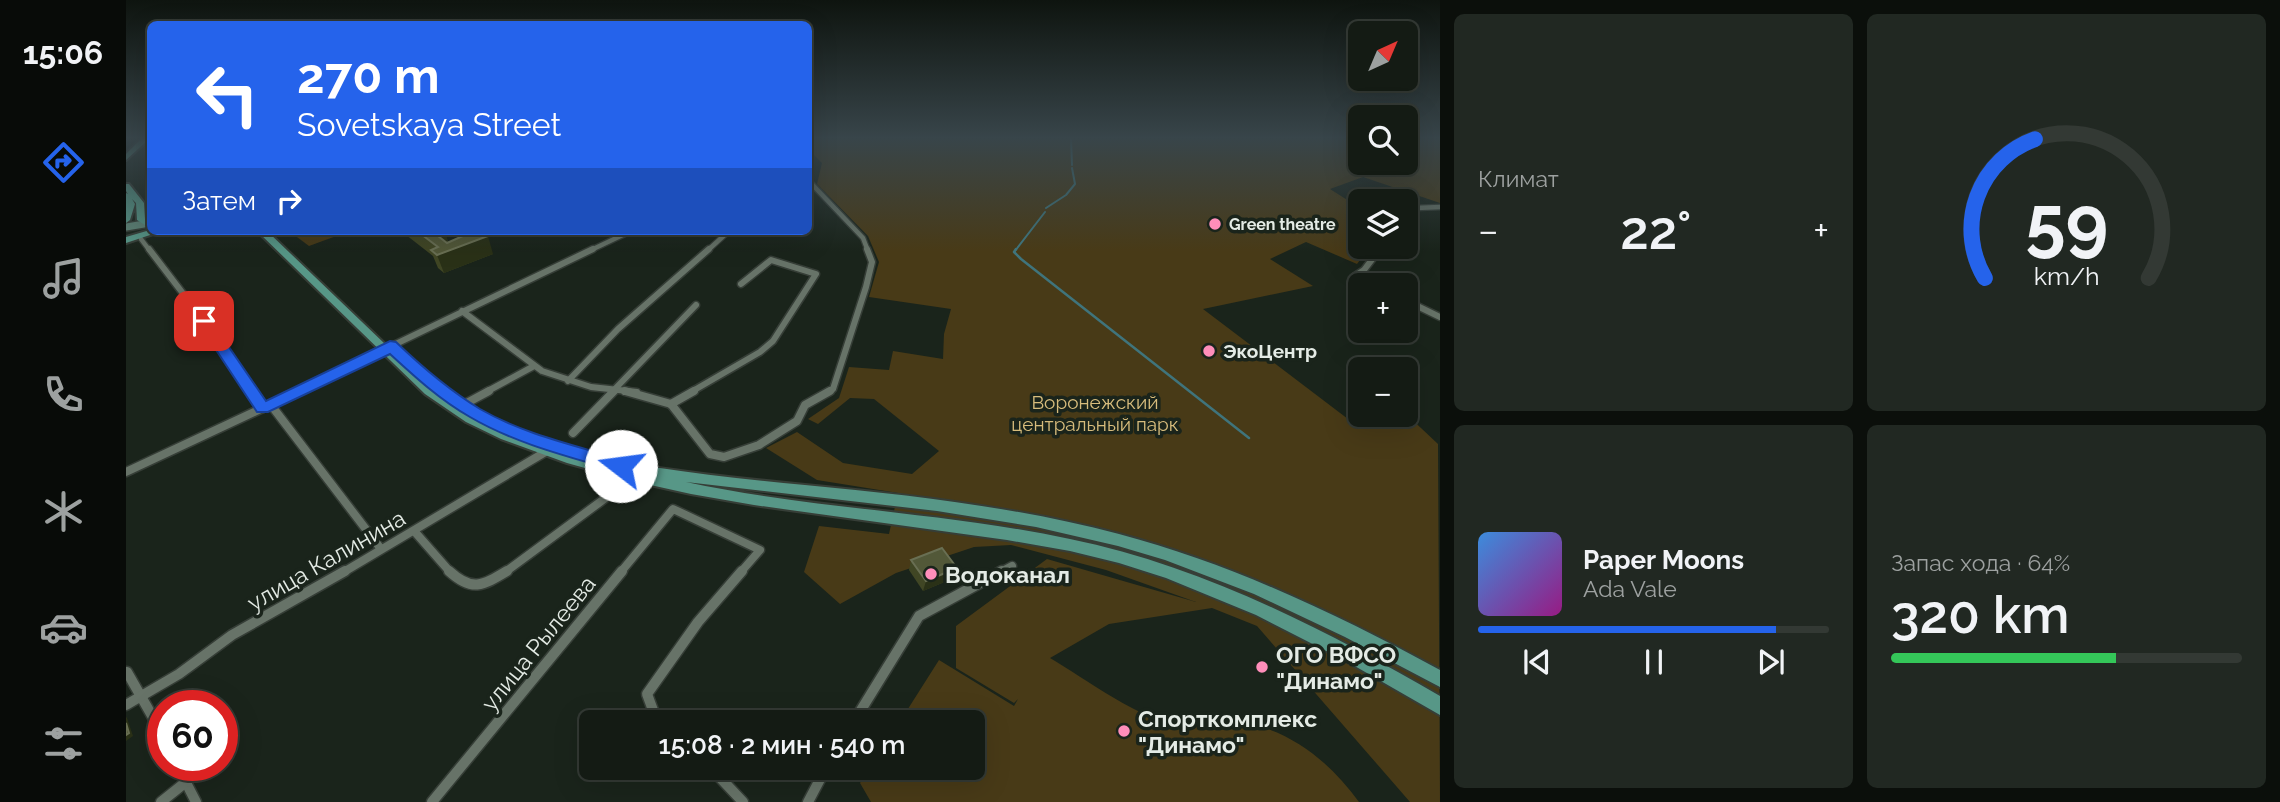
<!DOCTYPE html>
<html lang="ru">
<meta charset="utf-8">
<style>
body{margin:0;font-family:Raleway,sans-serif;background:#212822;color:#f1f3f6;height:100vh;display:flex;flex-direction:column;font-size:26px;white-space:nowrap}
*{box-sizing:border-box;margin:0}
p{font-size:23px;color:#9da1a0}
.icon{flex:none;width:38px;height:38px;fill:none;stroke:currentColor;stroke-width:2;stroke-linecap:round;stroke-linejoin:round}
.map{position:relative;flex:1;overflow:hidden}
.details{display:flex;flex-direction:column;gap:14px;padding:14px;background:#0b0f0b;width:840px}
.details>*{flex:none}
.banner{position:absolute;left:21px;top:21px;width:665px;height:214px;border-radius:10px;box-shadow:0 7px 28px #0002,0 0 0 2px #333934;background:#2563eb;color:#fff;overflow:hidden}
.needle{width:46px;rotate:44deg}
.buttons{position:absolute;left:1222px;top:21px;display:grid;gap:14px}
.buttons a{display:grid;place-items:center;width:70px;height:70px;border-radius:10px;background:#141b14;box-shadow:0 7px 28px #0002,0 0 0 2px #333934;font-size:35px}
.speed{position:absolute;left:21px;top:690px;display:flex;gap:14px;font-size:35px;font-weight:700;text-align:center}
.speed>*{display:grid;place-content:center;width:91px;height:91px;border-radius:50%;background:#141b14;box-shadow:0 7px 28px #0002,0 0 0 2px #333934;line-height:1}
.speed .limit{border:10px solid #d22;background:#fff;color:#111}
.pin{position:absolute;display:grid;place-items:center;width:60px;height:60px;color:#fff;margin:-30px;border-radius:14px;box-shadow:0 4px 10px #0006}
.me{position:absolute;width:77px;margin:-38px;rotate:285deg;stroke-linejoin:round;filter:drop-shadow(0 0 5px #0008)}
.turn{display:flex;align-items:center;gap:24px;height:147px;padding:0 35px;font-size:32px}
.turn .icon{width:91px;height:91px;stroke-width:2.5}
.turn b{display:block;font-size:49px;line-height:60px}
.then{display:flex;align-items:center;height:66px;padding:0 35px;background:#0003;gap:14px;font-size:26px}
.big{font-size:52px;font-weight:600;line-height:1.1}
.details .card{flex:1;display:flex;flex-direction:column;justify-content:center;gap:10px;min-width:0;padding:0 24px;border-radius:10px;background:#212822}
.details .dial{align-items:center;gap:0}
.dial svg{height:182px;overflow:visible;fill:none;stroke:#333934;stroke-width:7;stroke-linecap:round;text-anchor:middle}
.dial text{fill:#f1f3f6;stroke:none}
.song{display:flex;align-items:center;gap:21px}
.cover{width:84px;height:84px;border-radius:10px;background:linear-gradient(135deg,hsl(210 70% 55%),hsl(310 70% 35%))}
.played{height:7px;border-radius:4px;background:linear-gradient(90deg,#2563eb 85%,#333934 85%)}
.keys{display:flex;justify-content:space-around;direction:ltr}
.heat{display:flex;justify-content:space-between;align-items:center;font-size:38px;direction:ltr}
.charge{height:10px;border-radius:5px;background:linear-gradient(90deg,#34c759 64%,#333934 0)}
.details .tiles{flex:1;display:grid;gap:14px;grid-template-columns:repeat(2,1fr)}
.trip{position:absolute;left:453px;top:710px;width:406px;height:70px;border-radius:10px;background:#141b14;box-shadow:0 7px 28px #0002,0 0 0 2px #333934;font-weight:600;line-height:70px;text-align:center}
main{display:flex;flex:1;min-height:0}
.tabs{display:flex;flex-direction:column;width:126px;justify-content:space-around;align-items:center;background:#080b08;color:#9da1a0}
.tabs .icon{width:49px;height:49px}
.tabs .current{color:#2563eb}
.tabs b{font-size:32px;color:#f1f3f6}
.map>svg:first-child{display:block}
</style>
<main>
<nav class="tabs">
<b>15:06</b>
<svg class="icon current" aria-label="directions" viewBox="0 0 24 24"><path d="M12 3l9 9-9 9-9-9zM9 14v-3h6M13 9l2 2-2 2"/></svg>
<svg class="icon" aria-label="music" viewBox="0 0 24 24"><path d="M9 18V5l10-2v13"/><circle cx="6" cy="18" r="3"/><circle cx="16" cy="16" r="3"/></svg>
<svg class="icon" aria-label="phone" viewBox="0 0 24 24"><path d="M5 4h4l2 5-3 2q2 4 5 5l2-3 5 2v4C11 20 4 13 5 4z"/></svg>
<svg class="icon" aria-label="climate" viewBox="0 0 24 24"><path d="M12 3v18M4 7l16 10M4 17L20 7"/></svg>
<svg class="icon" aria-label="car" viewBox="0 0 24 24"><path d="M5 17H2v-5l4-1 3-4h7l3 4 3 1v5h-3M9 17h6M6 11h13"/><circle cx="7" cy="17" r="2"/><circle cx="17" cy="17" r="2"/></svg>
<svg class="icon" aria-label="filters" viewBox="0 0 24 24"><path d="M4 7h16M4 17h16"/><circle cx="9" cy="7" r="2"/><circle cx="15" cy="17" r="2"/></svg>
</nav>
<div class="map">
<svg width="1314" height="802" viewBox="0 0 1314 802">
<rect width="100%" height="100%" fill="#1a241b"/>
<g fill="#483a17">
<path d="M683,139h551v24h45v-24h35v64l-77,-26 -33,12 30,19v39h10l-13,17 -51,-22 -36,17 43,27 -110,23 145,110 12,-4 45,-2 33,31 2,358h-30l-153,-176 -45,-18 -103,16 -59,34c34,20 93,64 132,68 11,1 24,-7 36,-7 61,3 106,35 141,83h-488l-11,-19 10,-15h103v-45h-74l40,-63 75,46 4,-7 -4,4 -58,-35v-42l91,-67 149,43 -90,-32 -95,-25 -37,2 -78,26 -56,31 -36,-32 15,-46 70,8 9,-41 -81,-13 -51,-32 31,-16 46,31 69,11 27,-23 -65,-52 -24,-1 -32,26 -10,-5 31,-21 10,-31 40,3 4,-19 50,8 1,-25 7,-25 -82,-12 10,-35 -11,-26 -51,-52 5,-21 -9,-9 -4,1z"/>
<path d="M163,231h61l-41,15z"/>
</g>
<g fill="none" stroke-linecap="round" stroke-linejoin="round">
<g stroke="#3f747c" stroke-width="2">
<path d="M945,139l1,26"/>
<path d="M920,208l20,-13 9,-11 -3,-16"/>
<path d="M889,251l30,-39"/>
</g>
<path stroke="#3f747c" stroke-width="2.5" d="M890,249l-2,3 7,7 228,179"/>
<defs>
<g id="street-far3">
<path d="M682,180l55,58 5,13"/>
<path d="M1279,216l11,-8 24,-1"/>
<path d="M15,239l9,12"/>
<path d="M463,251l42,-20"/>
<path d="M581,251l22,-20"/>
<path d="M1253,251l3,-4"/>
</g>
<g id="street-far2">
<path d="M23,249l55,72 48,71"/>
<path d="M1249,285l-20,-9 9,-6 16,-21"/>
<path d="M1279,300l35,17"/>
<path d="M336,311l80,60 49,16 46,5"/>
<path d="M442,381l50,-52 91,-80"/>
<path d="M170,392l297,-143"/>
<path d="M360,392l48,-26"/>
<path d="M486,392l84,-87"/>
<path d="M565,392l69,-40 13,-11 43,-67 -45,-14 -30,24"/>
<path d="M701,392l6,-3 33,-102 6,-25 -5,-13"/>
</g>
<g id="street-far1">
<path d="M125,391l12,17"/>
<path d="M499,391l46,13"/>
<path d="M545,404l39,50 14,3 35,-12 38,-24 8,-16 25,-14"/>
<path d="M545,404l23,-13"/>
<path d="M145,405l110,144"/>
<path d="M337,405l26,-14"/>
<path d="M447,433l41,-42"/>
<path d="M0,472l173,-81"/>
<path d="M289,532l36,41"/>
<path d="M216,573l205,-122"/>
<path d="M378,573l111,-82"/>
<path d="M494,573l53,-64 87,41 -20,23"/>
<path d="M873,573l13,-7"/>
</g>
<g id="street">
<path d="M323,571c23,21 33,15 58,0"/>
<path d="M1,672l36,63"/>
<path d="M0,705l53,-31 53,-39 113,-64"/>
<path d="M538,723l-10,-10 -7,-19 51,-72 44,-51"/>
<path d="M727,723l66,-107 83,-45"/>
<path d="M51,765l19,37"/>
<path d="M585,768l32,34"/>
<path d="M35,802l25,-20"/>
<path d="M306,802l190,-231"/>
<path d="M682,802l18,-34"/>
</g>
<path id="secondary" d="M0,227l18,-3"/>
<g id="primary">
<path d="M15,139h8l-23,21v-6z"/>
<path d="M0,184h3l15,19 1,16 5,3v6l-13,-8 -1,-17 -4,-4 3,5 -5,16 -4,3v-30l2,1 -2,-3z"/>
<path d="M24,230l12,1 -36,12v-6z"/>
<path d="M131,231h10l142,136 51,41 38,19 37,15 34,12 78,20 1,-6 5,-1c51,8 101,13 152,18 105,10 212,22 314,49 113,30 218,80 321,136v17l-95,-50 -91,-43 -89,-34 -47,-14 -82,-19 -99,-16 -251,-29c126,27 257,30 384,57 132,27 254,90 370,157v19l-94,-54 -90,-46 -90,-37 -47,-15 -49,-12 -63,-11 -253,-35 -63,-11 -63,-14 -61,-17 -66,-24 -35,-17 -41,-28z"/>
</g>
</defs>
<use href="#street-far3" stroke="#363e37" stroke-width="7"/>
<use href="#street-far2" stroke="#363e37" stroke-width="9"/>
<use href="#street-far1" stroke="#363e37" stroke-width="11"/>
<use href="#street" stroke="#363e37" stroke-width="13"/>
<use href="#secondary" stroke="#363e37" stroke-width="10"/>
<use href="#primary" stroke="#363e37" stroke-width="4"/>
<use href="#street-far3" stroke="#677368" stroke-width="4.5"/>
<use href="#street-far2" stroke="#677368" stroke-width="6"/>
<use href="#street-far1" stroke="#677368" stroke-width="8"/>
<use href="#street" stroke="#677368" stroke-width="10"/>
<use href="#secondary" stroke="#5f8577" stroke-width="7"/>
<use href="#primary" fill="#579787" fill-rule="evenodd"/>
</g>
<g fill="#404624">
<path d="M275,231h43l4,11 45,12 -49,19 -6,-5 -5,-12z"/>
<path d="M785,560l43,18 -31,13 -14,-21z"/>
</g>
<g fill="#2a3117">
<path d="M309,231h9l6,15 -17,-14z"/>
<path d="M362,236l5,18 -49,19 -7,-18z"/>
<path d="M831,568l-3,10 -31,13 3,-10z"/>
<path d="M0,717l1,1 6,18 -7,5z"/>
</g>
<g fill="#525838" stroke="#696f53" stroke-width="2">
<path d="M291,231h18l-2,1 14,11 27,-12h7l7,5 -51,19 -6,-5 7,-3z"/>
<path d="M816,548l15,20 -31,13 -15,-21z"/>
<path d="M0,723l3,10 -3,2z"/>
</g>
<linearGradient id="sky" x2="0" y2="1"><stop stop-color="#0e140f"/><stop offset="0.55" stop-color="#38454a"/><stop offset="1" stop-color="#38454a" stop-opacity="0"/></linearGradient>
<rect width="1314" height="251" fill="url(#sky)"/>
<path fill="#2563eb" stroke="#184099" stroke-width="2" d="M78,317l5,1 57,83 124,-60 6,1c26,25 53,48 84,67 45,26 98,37 147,52l3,5 -3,4 -6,2c-51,-15 -105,-28 -151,-55 -30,-17 -55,-40 -80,-63l-122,58h-11l-60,-91z"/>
<g fill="#ff8eba" stroke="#1a241b" stroke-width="2.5">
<circle cx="1089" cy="224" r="7"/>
<circle cx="1083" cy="351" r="7"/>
<circle cx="805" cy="574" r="7"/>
<circle cx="1136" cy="667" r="7"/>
<circle cx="998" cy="731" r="7"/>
</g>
<g text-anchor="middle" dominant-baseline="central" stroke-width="7" stroke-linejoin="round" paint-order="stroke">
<g font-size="16" font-weight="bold" fill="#e4ebe5" stroke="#1a241b" text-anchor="start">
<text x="1103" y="224">Green theatre</text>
</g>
<g font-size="19" font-weight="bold" fill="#e4ebe5" stroke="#1a241b" text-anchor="start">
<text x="1097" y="351">ЭкоЦентр</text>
</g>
<g font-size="19" fill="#d7bc7c" stroke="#1a241b">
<text x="969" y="402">Воронежский<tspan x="969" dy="22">центральный парк</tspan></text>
</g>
<g font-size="23" fill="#e4ebe5" stroke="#1a241b">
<text transform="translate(200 560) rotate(-30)">улица Калинина</text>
<text transform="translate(412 643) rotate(-51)">улица Рылеева</text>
</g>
<g font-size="23" font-weight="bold" fill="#e4ebe5" stroke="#1a241b" text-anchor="start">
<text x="819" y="574">Водоканал</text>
<text x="1150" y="654">ОГО ВФСО<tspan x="1150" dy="26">"Динамо"</tspan></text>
<text x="1012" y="718">Спорткомплекс<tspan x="1012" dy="26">"Динамо"</tspan></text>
</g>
</g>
</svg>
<div class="buttons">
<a><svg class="needle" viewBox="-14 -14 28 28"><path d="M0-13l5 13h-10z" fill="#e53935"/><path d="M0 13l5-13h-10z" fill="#9da1a0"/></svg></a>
<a><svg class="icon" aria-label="search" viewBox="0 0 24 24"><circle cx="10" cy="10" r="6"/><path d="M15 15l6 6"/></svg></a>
<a><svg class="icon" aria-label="layers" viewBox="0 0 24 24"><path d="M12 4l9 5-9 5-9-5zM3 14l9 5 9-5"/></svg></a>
<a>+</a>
<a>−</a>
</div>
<div class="speed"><div class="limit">60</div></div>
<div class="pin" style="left:78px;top:321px;background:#d93025"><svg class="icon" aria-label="arrive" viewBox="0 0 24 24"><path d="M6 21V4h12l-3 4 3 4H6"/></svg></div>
<svg class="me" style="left:495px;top:466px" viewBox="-20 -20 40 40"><circle r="19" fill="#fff"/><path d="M0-13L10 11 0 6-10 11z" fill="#2563eb"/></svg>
<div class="trip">15:08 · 2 мин · 540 m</div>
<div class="banner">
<div class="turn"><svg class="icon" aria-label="left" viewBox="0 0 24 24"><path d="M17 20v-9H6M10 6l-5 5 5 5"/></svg><div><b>270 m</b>Sovetskaya Street</div></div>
<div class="then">Затем<svg class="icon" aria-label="right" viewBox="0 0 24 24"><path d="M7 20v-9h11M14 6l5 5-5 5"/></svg></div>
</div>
</div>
<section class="details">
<div class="tiles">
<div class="card"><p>Климат</p>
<div class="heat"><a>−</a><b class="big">22°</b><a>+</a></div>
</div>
<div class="card dial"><svg viewBox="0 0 100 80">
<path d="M14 69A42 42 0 1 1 86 69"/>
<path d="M14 69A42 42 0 0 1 36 8" stroke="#2563eb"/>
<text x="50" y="56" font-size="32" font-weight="700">59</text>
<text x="50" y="72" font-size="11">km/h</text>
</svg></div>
<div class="card">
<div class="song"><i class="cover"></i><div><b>Paper Moons</b><p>Ada Vale</p></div></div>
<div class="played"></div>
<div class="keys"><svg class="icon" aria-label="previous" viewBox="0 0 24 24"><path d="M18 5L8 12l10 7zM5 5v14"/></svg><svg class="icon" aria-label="pause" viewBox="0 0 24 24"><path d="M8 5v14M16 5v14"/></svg><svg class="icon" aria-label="next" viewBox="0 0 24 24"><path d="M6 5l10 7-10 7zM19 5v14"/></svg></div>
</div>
<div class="card"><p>Запас хода · 64%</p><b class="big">320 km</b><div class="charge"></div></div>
</div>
</section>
</main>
